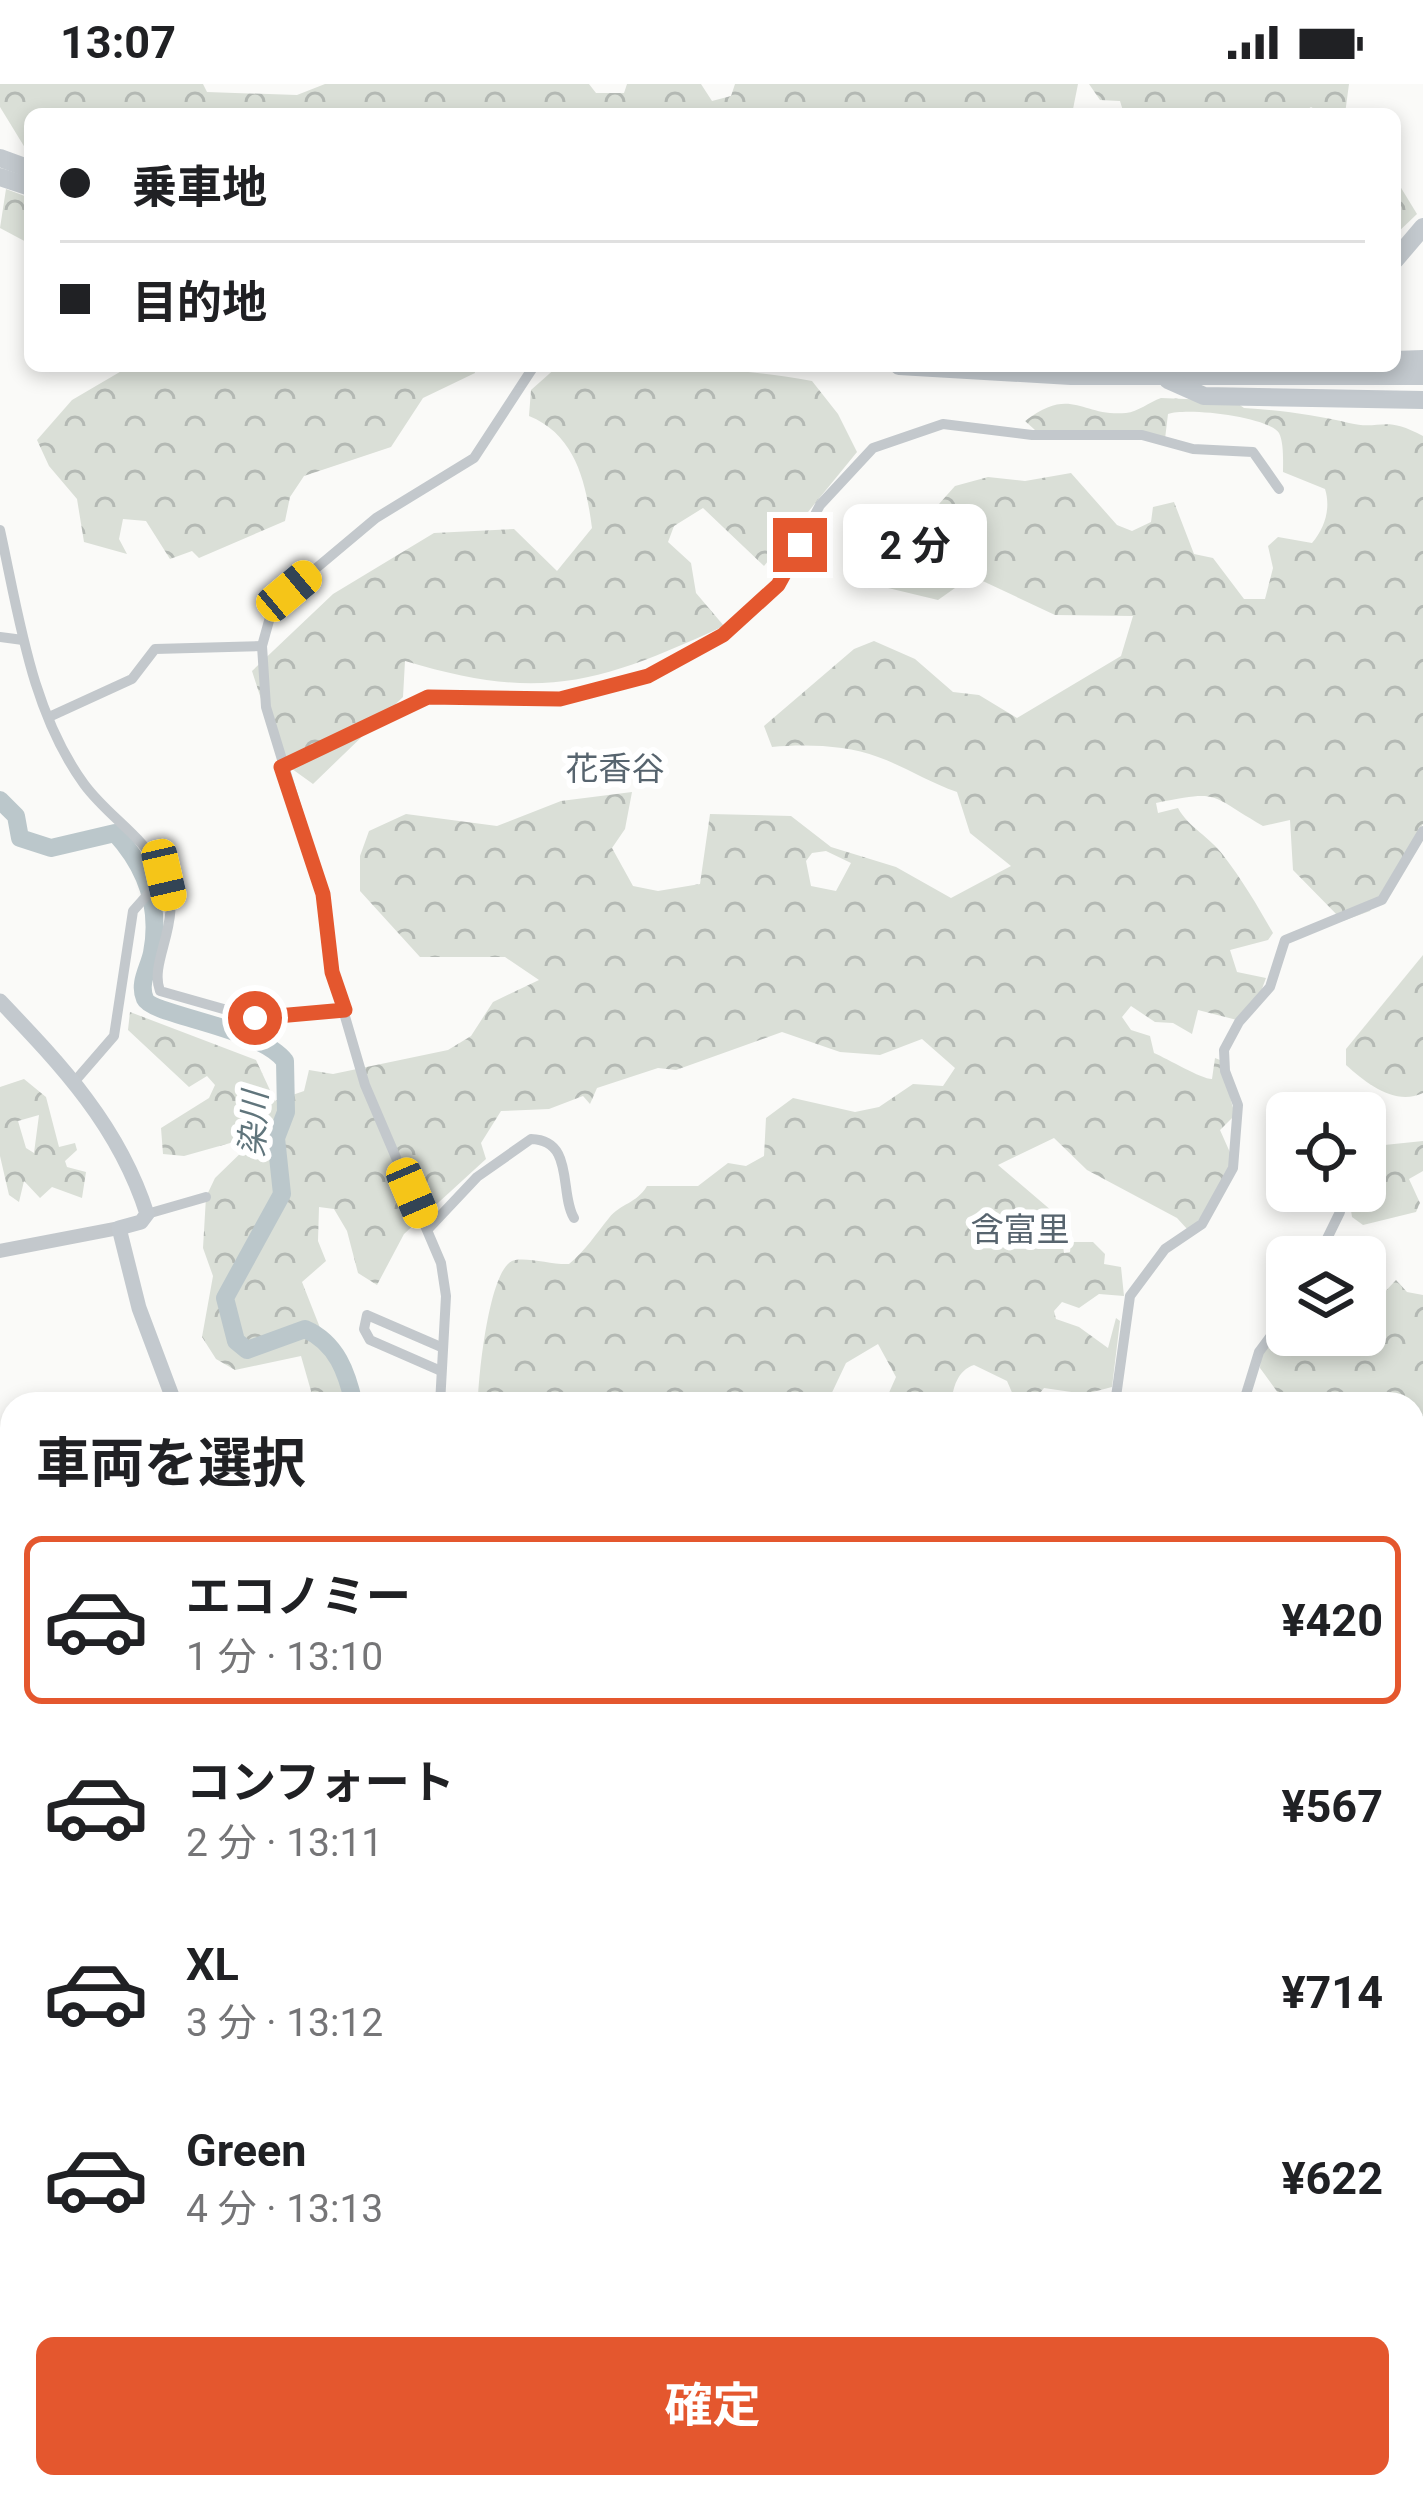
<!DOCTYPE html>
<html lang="ja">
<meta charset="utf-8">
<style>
body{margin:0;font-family:Roboto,"Noto Sans JP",sans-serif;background:#f6f6f6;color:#202124;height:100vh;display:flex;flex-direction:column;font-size:45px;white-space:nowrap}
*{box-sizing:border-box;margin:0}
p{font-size:39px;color:#757577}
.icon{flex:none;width:66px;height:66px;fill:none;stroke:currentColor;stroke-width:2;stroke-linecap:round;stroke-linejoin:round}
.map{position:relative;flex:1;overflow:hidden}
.side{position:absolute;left:0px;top:1308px;width:1425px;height:1107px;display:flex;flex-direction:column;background:#fff;border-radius:36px 36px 0 0;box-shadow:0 6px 18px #0003}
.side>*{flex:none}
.hud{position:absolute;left:24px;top:24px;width:1377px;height:264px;border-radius:18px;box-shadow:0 6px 18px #0003;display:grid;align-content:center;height:264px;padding:0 36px;background:#fff}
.buttons{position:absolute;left:1266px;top:1008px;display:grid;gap:24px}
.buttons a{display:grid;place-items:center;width:120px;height:120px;border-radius:18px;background:#fff;box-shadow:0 6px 18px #0003;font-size:60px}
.end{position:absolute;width:54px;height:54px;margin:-27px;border:15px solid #e4572e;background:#fff;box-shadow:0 0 0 6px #fff}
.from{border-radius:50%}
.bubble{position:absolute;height:84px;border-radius:18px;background:#fff;box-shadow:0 6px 18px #0003;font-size:39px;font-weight:700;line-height:84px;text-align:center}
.car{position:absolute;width:36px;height:72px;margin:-36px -18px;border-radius:15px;box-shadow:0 0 9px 3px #0007;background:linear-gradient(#f5c518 24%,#345 0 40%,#f5c518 0 76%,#345 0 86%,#f5c518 0)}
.hud b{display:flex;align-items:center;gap:42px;height:114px;font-size:45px}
.hud b+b{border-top:3px solid #e0e0e0}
.hud i{width:30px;height:30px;background:#202124}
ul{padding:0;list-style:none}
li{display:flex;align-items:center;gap:36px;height:168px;margin:0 24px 18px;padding:0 12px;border:6px solid transparent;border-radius:18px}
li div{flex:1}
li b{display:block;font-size:45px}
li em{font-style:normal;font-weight:700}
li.current{border-color:#e4572e}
li>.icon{width:108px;height:108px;stroke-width:1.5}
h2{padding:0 36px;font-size:54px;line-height:144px}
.cta{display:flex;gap:24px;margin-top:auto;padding:24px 36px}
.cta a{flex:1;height:138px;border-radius:18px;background:#e4572e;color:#fff;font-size:48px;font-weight:700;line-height:138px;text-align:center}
.status{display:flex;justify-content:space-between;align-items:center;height:84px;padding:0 60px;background:#fff;direction:ltr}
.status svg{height:33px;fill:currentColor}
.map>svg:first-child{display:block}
</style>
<div class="status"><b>13:07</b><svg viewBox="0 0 49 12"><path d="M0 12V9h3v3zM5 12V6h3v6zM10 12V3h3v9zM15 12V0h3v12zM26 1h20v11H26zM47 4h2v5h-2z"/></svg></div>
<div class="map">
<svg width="1423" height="2414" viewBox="0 0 1423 2414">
<defs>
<pattern id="forest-crowns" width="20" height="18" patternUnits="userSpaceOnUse" patternTransform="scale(3)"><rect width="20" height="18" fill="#dadfd7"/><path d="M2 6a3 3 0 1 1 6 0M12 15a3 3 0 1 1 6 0" fill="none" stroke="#b4b9b4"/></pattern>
</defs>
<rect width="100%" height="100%" fill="#fafaf8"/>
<g fill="url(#forest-crowns)" fill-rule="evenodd">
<path d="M0,0H203L207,8L297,11L325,0H589L596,9H624L627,0H701L712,17L731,12L735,0H1078L1072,30H30V72L0,23Z"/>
<path d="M1089,0H1349L1345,30H1323L1311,23L1301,30H1124L1120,17L1100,16Z"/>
<path d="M1395,94L1417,130L1395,151Z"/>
<path d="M6,105L30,114V160L0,144Z"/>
<path d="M130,282H474L475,289L423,314L391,363L304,392L290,413L285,437L199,474L192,467L170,475L146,437L123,435L119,455L127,470L84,458L77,415L49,382L37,356L72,316Z"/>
<path d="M558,282C645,282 726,281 812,297L838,330L857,368L764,482L703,424L674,442L668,458L691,479L696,509L724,542C598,600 541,618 405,577L403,613L313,700L281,677L252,587L333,510L434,449L514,445L557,487L592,444C586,399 576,351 529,332L531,306Z"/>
<path d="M1161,314L1234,317L1244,324C1279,326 1316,331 1349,339C1381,347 1383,330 1423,352V740L1370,827L1343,837L1293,786L1290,736L1263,742C1207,710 1222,706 1156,719L1158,729L1178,724C1189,744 1210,753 1223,771C1243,797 1257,821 1273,849L1268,856L1230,866L1237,888L1266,894L1259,913L1237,936L1198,926L1192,950L1173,939L1155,938L1131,922L1122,933L1131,946L1150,952L1154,969C1168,975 1201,995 1212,995L1215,974L1220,976L1235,1031L1220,1046L1232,1073C1223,1098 1209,1131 1188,1146L1177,1134L1087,1086L1054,1054L998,1081L1059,1133L1064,1169L1070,1168L1071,1158H1093L1105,1170L1104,1180L1121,1183L1124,1212L1099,1210L1079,1224L1062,1218L1054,1227L1056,1235L1079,1243L1108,1264L1116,1234L1120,1237L1112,1303L1085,1310L1044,1304L1040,1309L1052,1320H1017L1007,1297L974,1281C958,1286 952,1304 952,1320H884L896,1293L878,1260L846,1279L828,1317L820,1320H478C478,1294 489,1187 512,1177C525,1172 552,1181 569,1180C586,1166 595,1151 609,1134C621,1119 636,1120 647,1102H698L728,1079L746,1082L764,1072L766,1034L793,1014L855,1028L879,1023L913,1000L943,1002L955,984L922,955L880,971L840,968L782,948L676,986L658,984L597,1004L590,1020L583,1012L549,1025L501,1027L481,1059L486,1075L404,1150L377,1201L358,1189L347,1147L334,1125L319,1123L318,1157L326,1177L302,1198L350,1320H309L311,1307L301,1272L235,1286L216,1275L202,1253L213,1192L203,1164L206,1113L215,1094L251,1059L248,1054L184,1072L163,1070L161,1044L209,1014L215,1001L207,992L189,1003L128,946L130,928L256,976L275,1017L304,1007L309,986L333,990L448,966L471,952L493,918L539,896L505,873H420L360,807V772L369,747L406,730L497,742L561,717L632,708L625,745L612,764L633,802L658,807L700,800L710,730L791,732L831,763L896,783L951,814L1011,782L970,749L957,708C928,698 906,683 878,673C846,661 806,660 772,663L764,642L854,565L874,557L915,575L953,608L979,611L1017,634L1121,572L1133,532L1055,531L972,492L938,516L888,504L931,429L955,402L988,393L1025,397L1071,389L1117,441L1132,447L1151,438L1153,423L1174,418L1194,470L1213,474L1244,515H1265L1273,484L1268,462L1278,453L1312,459C1325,444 1331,424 1325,405L1283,388C1283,377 1284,359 1279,349C1269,333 1188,323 1168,330L1165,355L1035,346L1025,337C1072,301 1081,333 1126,329C1138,328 1149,318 1161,314ZM826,767L851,779L836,807L811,802L806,777L812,769Z"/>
<path d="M1423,871V1009C1395,1022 1367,1000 1346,981V965Z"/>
<path d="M24,995L46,1013L59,1063L75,1059L77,1066L65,1077L67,1083L86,1088L82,1114L52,1103L40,1114L24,1097L19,1118L9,1111L0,1072V1003ZM39,1031L34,1069L26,1064L18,1037Z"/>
<path d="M1423,1057V1087L1409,1095L1420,1119L1416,1128L1363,1141L1352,1133L1348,1107H1365V1063Z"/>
<path d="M1396,1196L1407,1208L1423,1211V1406L1413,1399V1320H1286L1260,1284L1261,1270L1287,1244V1251H1365V1229Z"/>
<path d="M1413,1595L1423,1599V1714L1413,1712Z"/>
<path d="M1423,1764V1894L1413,1869V1765Z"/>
<path d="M1423,1895V2088L1413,2089V1901Z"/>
<path d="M1423,2136V2250L1413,2253V2144Z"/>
<path d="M12,2371V2403H37L26,2414H0V2372Z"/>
</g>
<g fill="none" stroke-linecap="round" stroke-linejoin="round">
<g stroke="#bbc7cb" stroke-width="18">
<path d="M0,716L16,732L20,754L51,764L115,749C146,783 161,823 152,869C149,884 138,899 145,915C152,931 259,943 285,977L286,1028L276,1054L282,1110L225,1214L236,1257L247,1266L305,1245C337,1259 347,1289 354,1320"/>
<path d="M0,1596L12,1619"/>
<path d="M0,1637L12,1632"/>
<path d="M0,1715L12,1720"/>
<path d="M1362,2403L1364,2414"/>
</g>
<g stroke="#c3c8cc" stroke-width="10">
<path d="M0,446C19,532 31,627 84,700C108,733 143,751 163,790C186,835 148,876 160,907L255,934L345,926"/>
<path d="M0,553L23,556"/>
<path d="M49,633L132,595L155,565L262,562"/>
<path d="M281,684L428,613L560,615L648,592L723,551L778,501L820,421L873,364L943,340L1032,351H1142L1193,365L1253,368L1279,405"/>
<path d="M75,997L114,952L133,827L164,792"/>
<path d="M147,1130L206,1113"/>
<path d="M428,1145L477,1093L531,1055C575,1056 559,1109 574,1134"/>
<path d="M1318,1173L1340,1128"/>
<path d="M441,1287L370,1256L364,1245L367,1231L441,1263"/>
<path d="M440,1320L446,1212L441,1179L365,1001L332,888L323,810L266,623L262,562L272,526L289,507L376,434L474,374L534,282"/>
<path d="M1115,1320L1130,1212L1165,1165L1202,1140L1233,1084L1238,1021L1225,987L1224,966L1239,938L1270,903L1285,856L1382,816L1423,747"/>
<path d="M1243,1320L1259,1268L1287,1230"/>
<path d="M0,1744L12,1737"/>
<path d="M0,1892L12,1904"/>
<path d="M0,2058L12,2042"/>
<path d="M1413,2256L1423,2252"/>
<path d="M0,2293H12"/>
<path d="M245,2403L247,2414"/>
<path d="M453,2403L467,2414"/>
<path d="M1080,2403L1101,2414"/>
<path d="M44,2414L53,2403"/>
<path d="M605,2414L611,2403"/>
</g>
<path stroke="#c3c8cc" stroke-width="14" d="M0,1167L119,1144"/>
<path stroke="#c3c9ce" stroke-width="15" d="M0,917C62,982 119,1042 147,1130L141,1138L119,1144L139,1224L175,1320"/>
<g stroke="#c3c9ce" stroke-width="18">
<path d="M1413,1431L1423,1428"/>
<path d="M0,1571L12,1582"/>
<path d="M695,2403L699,2414"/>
</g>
<g stroke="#c3c9ce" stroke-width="18">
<path d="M0,74L30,85"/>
<path d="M0,93L30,103"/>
<path d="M1395,176L1423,143"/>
<path d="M1395,276L1423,275"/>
<path d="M899,282L1071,292H1423"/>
<path d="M1168,296L1204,312L1423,316"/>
</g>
<defs>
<g id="rail">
<path d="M1413,2351L1423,2345"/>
<path d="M1319,2414L1335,2403"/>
</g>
</defs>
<use href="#rail" stroke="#a2aab0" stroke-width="8"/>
<use href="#rail" stroke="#fff" stroke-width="3" stroke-dasharray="9" stroke-linecap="butt"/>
</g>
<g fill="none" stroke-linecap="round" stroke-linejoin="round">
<path stroke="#e4572e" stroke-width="15" d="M255,934L345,926L332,888L323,810L281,683L428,613L560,615L648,592L723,551L778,501L800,461"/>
</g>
<g text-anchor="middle" stroke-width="12" stroke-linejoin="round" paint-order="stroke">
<g font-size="33" fill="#57646e" stroke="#fff">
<text x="615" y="696">花香谷</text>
<text x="1020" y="1157">含富里</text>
</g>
<g font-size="33" font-style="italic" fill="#60757c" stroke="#fff">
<text transform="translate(253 1040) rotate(-87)" y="12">染川</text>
</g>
</g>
</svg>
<div class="buttons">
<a><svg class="icon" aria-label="locate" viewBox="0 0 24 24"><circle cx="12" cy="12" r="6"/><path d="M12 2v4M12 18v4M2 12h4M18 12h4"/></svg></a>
<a><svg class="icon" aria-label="layers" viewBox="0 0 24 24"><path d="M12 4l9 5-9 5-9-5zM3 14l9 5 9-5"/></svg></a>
</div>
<i class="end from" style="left:255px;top:934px"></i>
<i class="end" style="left:800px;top:461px"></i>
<div class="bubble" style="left:843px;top:420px;width:144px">2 分</div>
<i class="car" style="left:289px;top:507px;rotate:50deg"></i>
<i class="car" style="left:164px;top:791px;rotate:167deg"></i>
<i class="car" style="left:412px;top:1109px;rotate:157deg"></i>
<div class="hud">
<b><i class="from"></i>乗車地</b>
<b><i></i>目的地</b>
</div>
<section class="side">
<h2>車両を選択</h2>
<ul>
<li class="current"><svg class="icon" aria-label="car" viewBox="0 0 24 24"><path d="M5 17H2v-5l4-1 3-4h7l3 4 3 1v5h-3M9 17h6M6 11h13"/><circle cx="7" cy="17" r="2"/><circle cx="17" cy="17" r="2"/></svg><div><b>エコノミー</b><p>1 分 · 13:10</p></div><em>¥420</em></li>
<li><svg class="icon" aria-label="car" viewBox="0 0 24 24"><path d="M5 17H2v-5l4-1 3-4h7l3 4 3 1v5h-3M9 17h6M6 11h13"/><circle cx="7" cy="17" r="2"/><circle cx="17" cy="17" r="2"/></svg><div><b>コンフォート</b><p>2 分 · 13:11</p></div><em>¥567</em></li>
<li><svg class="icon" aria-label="car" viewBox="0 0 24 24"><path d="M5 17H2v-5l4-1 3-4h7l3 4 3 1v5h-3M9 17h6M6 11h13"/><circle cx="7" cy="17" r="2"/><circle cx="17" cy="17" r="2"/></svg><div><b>XL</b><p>3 分 · 13:12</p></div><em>¥714</em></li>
<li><svg class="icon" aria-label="car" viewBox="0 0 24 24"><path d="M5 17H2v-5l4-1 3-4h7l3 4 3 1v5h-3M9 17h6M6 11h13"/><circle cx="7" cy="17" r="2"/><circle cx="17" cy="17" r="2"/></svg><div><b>Green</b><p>4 分 · 13:13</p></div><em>¥622</em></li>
</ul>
<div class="cta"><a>確定</a></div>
</section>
</div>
